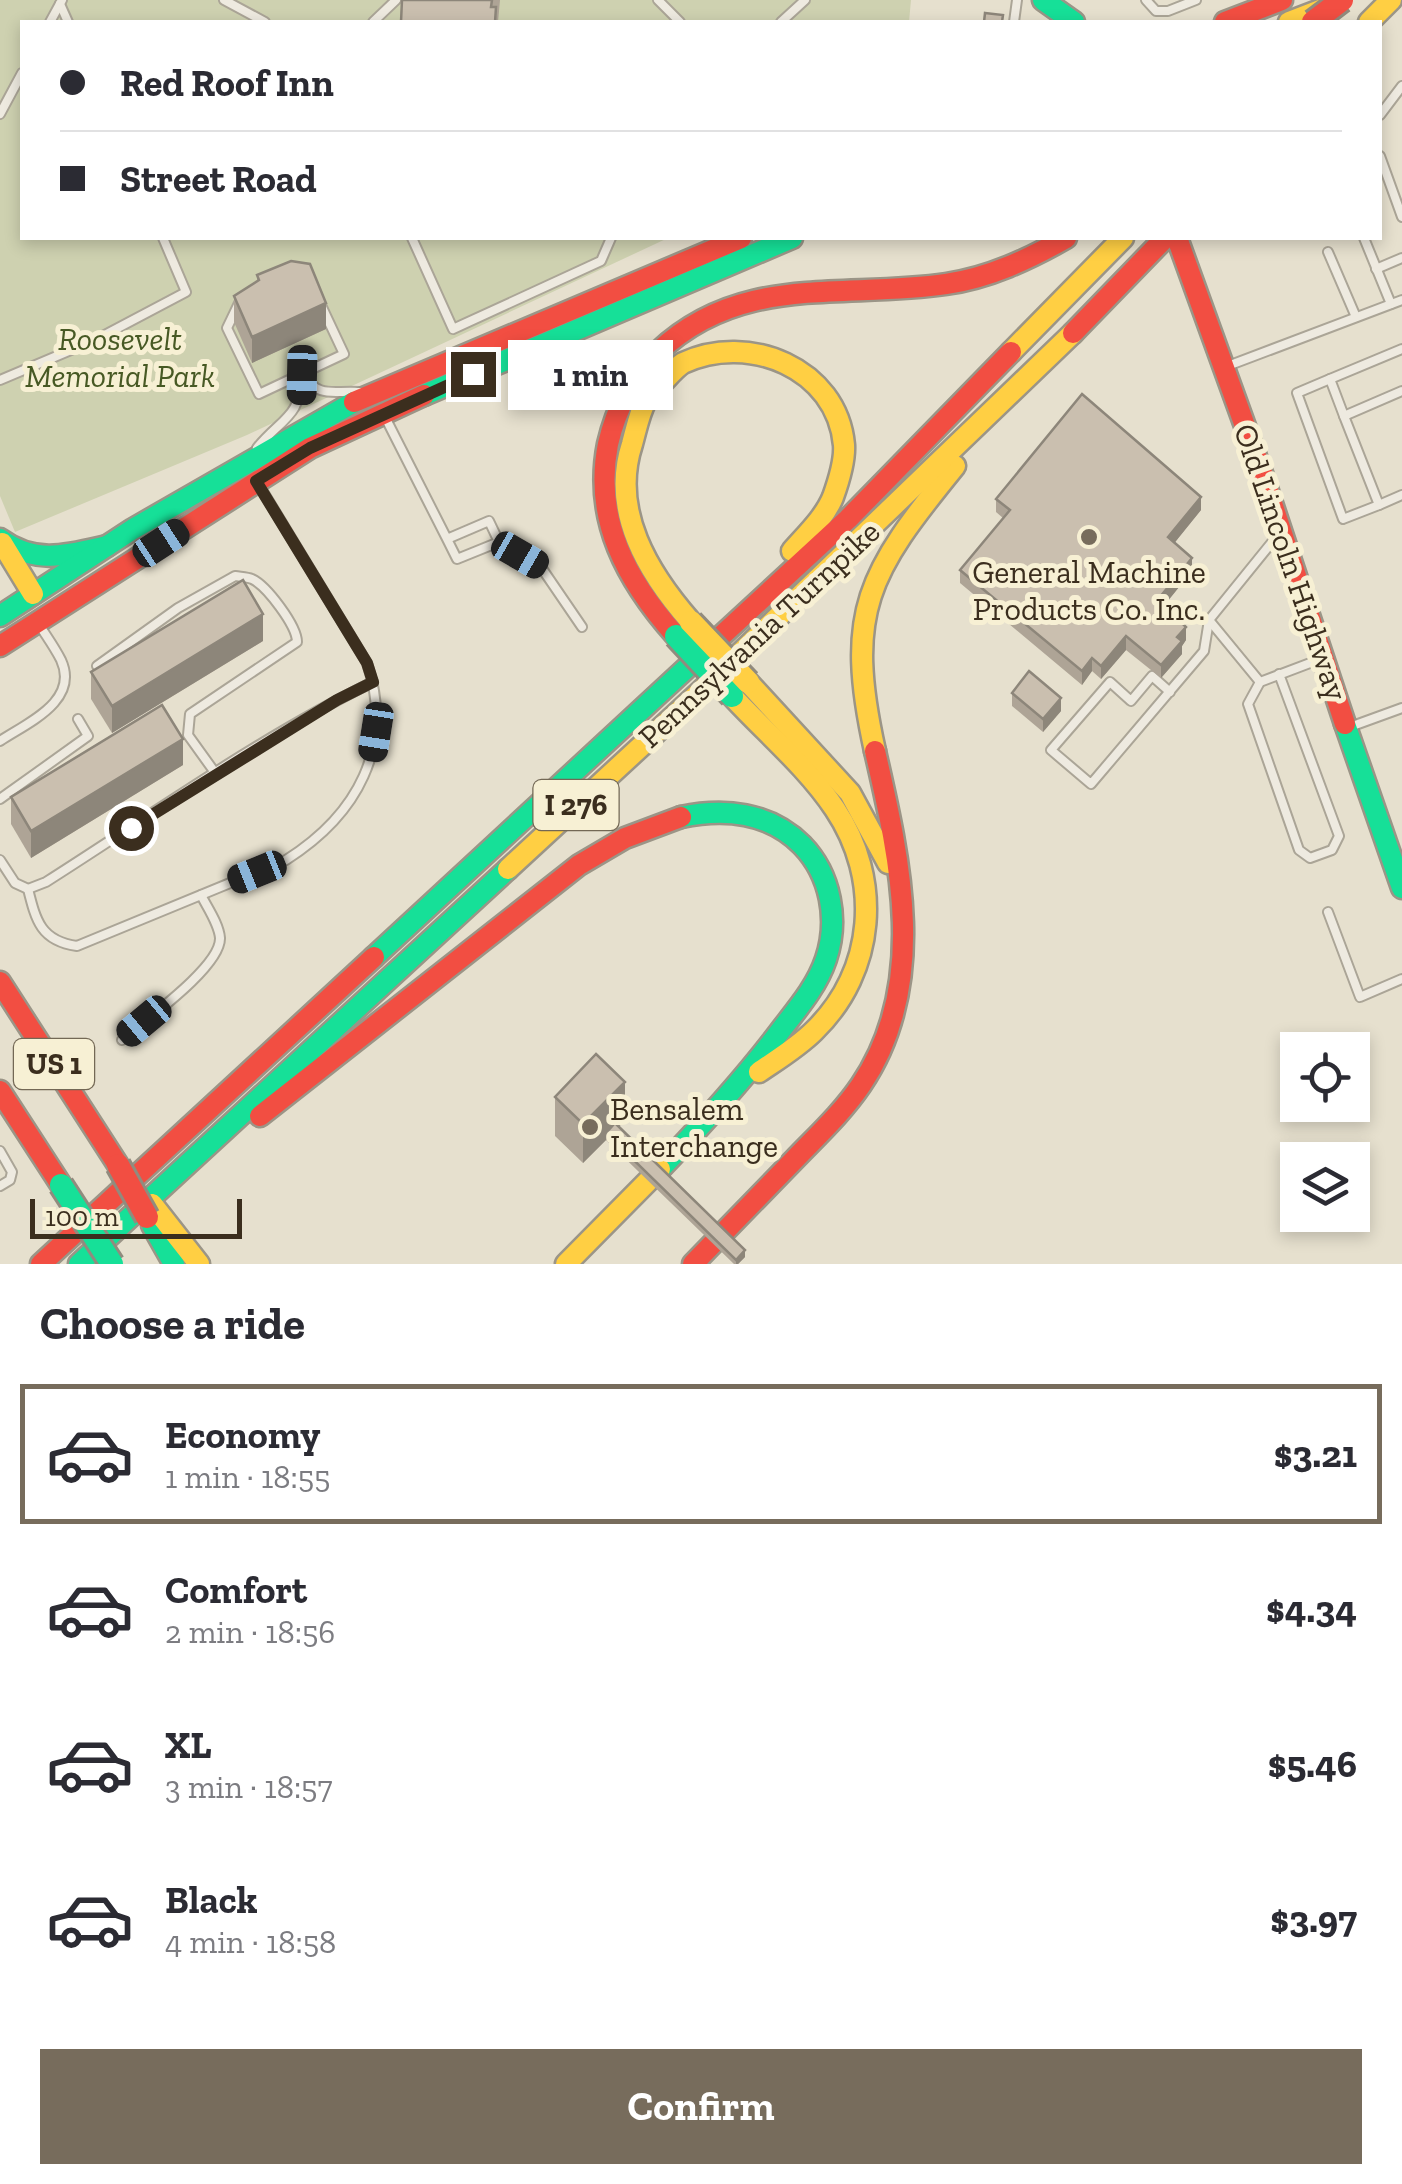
<!DOCTYPE html>
<meta charset="utf-8">
<style>
body{margin:0;font-family:"Zilla Slab",serif;background:#f2f2f3;color:#2b2b33;height:100vh;display:flex;flex-direction:column;font-size:38px;white-space:nowrap}
*{box-sizing:border-box;margin:0}
p{font-size:32px;color:#7c7c81}
.icon{flex:none;width:55px;height:55px;fill:none;stroke:currentColor;stroke-width:2;stroke-linecap:round;stroke-linejoin:round}
.map{position:relative;height:1264px;overflow:hidden}
.drawer{display:flex;flex-direction:column;background:#fff;flex:1}
.drawer>*{flex:none}
.hud{position:absolute;left:20px;top:20px;width:1362px;height:220px;border-radius:0px;box-shadow:0 5px 15px #0003;display:grid;align-content:center;height:220px;padding:0 40px;background:#fff}
.fabs{position:absolute;left:1280px;top:1032px;display:grid;gap:20px}
.fabs a{display:grid;place-items:center;width:90px;height:90px;border-radius:0px;background:#fff;box-shadow:0 5px 15px #0003;font-size:50px}
.scale{position:absolute;left:30px;bottom:25px;width:212px;box-sizing:border-box;padding-left:10px;border:5px solid #3b2e1e;border-top:0;font-size:28px;line-height:35px;white-space:nowrap;color:#3b2e1e;-webkit-text-stroke:8px #f7f0d4;paint-order:stroke}
.end{position:absolute;width:45px;height:45px;margin:-22px;border:12px solid #3b2e1e;background:#fff;box-shadow:0 0 0 5px #fff}
.from{border-radius:50%}
.bubble{position:absolute;height:70px;border-radius:0px;background:#fff;box-shadow:0 5px 15px #0003;font-size:32px;font-weight:700;line-height:70px;text-align:center}
.car{position:absolute;width:30px;height:60px;margin:-30px -15px;border-radius:12px;box-shadow:0 0 8px 2px #0007;background:linear-gradient(#222 24%,#8ab4d8 0 40%,#222 0 76%,#8ab4d8 0 86%,#222 0)}
.hud b{display:flex;align-items:center;gap:35px;height:95px;font-size:38px}
.hud b+b{border-top:2px solid #e1e1e2}
.hud i{width:25px;height:25px;background:#2b2b33}
ul{padding:0;list-style:none}
li{display:flex;align-items:center;gap:30px;height:140px;margin:0 20px 15px;padding:0 20px;border:5px solid transparent;border-radius:0px}
li div{flex:1}
li b{display:block;font-size:38px}
li em{font-style:normal;font-weight:700}
li.on{border-color:#776c5c}
li>.icon{width:90px;height:90px;stroke-width:1.5}
h2{padding:0 40px;font-size:45px;line-height:120px}
.primary-button{display:flex;gap:20px;margin-top:auto;padding:20px 40px}
.primary-button a{flex:1;height:115px;border-radius:0px;background:#776c5c;color:#fff;font-size:40px;font-weight:700;line-height:115px;text-align:center}
.map>svg:first-child{display:block}
</style>
<div class="map">
<svg width="1402" height="1264" viewBox="0 0 1402 1264">
<rect width="100%" height="100%" fill="#e6e0ce"/>
<path fill="#ced1b0" d="M0,0H911L909,22H22V238H668L247,435L15,532L0,496Z"/>
<g fill="none" stroke-linecap="round" stroke-linejoin="round">
<defs>
<g id="lane">
<path d="M224,0L265,22"/>
<path d="M658,0L680,22"/>
<path d="M1146,0L1156,11H1168L1196,0"/>
<path d="M60,4L68,22"/>
<path d="M50,22L62,0"/>
<path d="M373,22L396,0"/>
<path d="M781,22L805,0"/>
<path d="M1014,22L1017,0"/>
<path d="M0,114L22,73"/>
<path d="M1380,115L1402,86"/>
<path d="M1380,156L1402,217"/>
<path d="M412,238L453,329L601,261L611,238"/>
<path d="M1364,238L1391,304"/>
<path d="M1328,252L1356,317"/>
<path d="M1376,269L1402,258"/>
<path d="M281,280L313,288L344,354L259,394L227,328L239,303Z"/>
<path d="M1402,349L1330,379L1344,416L1402,391"/>
<path d="M1225,367L1402,300"/>
<path d="M302,375C321,399 332,390 360,392"/>
<path d="M1330,379L1297,393L1343,519L1379,505"/>
<path d="M0,380L97,339L186,292L163,238"/>
<path d="M384,415L447,539L457,559L499,542L489,521L447,539"/>
<path d="M1344,416L1379,505L1402,495"/>
<path d="M257,448C280,419 301,418 302,375"/>
<path d="M499,542L541,567L582,627"/>
<path d="M1209,620L1260,682"/>
<path d="M97,666L178,608L235,576C241,577 247,577 252,579C267,586 297,626 297,642L190,714L188,735L216,774"/>
<path d="M1279,674L1339,836L1332,850L1310,858L1299,850L1248,704L1260,682L1318,660"/>
<path d="M1170,692L1152,676L1131,701L1110,682L1051,750L1091,784L1204,651L1209,620L1277,536"/>
<path d="M1347,728L1402,708"/>
<path d="M0,741C27,723 80,701 61,660C55,648 47,637 40,626"/>
<path d="M0,799L88,736L78,719"/>
<path d="M0,860L15,883L28,889L46,882C153,814 259,738 373,682"/>
<path d="M28,889C36,921 41,941 77,946L286,860C357,815 395,747 367,663L259,485"/>
<path d="M1328,912L1360,997L1402,979"/>
<path d="M122,1040C144,1021 221,967 220,938C219,924 207,907 201,895"/>
<path d="M0,1151L12,1172L10,1180L0,1186"/>
</g>
<g id="fast">
<path d="M1043,0L1074,22"/>
<path d="M424,395L792,238"/>
<path d="M0,539C35,565 68,555 107,546"/>
<path d="M0,616L133,529L354,402"/>
<path d="M1345,724L1402,888"/>
<path d="M374,957L719,638"/>
<path d="M660,1169C703,1124 744,1079 781,1030C798,1008 817,986 826,959C839,920 831,875 802,845C769,812 724,808 681,817"/>
<path d="M152,1225L174,1264"/>
<path d="M79,1264L508,869"/>
</g>
<g id="slow">
<path d="M1289,22L1328,7"/>
<path d="M1369,22L1391,0"/>
<path d="M1011,352L1123,238"/>
<path d="M2,543L33,594"/>
<path d="M691,622C648,573 610,511 632,444C636,430 639,413 646,401C649,395 656,389 661,384C668,377 675,368 683,363C748,332 837,368 844,445C845,459 838,483 833,497C825,517 806,535 792,551"/>
<path d="M748,682L850,793L888,863"/>
<path d="M732,696C766,733 807,767 835,809C882,879 876,971 814,1031C798,1047 778,1059 759,1072"/>
<path d="M875,751C844,611 868,573 955,466"/>
<path d="M508,869L701,691L1073,333"/>
<path d="M152,1204L199,1264"/>
<path d="M566,1264L660,1169"/>
</g>
<g id="jam">
<path d="M1225,22L1282,0"/>
<path d="M1177,238L1262,473L1345,724"/>
<path d="M1073,333L1165,238"/>
<path d="M354,402L741,238"/>
<path d="M676,636C627,581 593,520 608,444C616,409 633,377 658,352C741,273 843,299 946,284C989,278 1029,259 1066,238"/>
<path d="M719,638L848,519L1011,352"/>
<path d="M0,646L310,448L424,395"/>
<path d="M0,982L118,1165"/>
<path d="M0,1091L61,1185"/>
<path d="M260,1116L579,865L625,838L681,817"/>
<path d="M41,1264L374,957"/>
<path d="M693,1264C727,1229 761,1194 794,1160C817,1136 842,1113 861,1085C929,985 900,860 875,751"/>
</g>
</defs>
<use href="#lane" stroke="#aba597" stroke-width="12"/>
<use href="#fast" stroke="#9b9587" stroke-width="25"/>
<use href="#slow" stroke="#9b9587" stroke-width="25"/>
<use href="#jam" stroke="#9b9587" stroke-width="25"/>
<use href="#lane" stroke="#eeeae0" stroke-width="8"/>
<use href="#fast" stroke="#16e098" stroke-width="20"/>
<use href="#slow" stroke="#ffcf43" stroke-width="20"/>
<use href="#jam" stroke="#f24e42" stroke-width="20"/>
<defs>
<g id="fast-bridge">
<path d="M676,636L732,696"/>
<path d="M61,1185L112,1264"/>
</g>
<path id="slow-bridge" d="M691,622L748,682"/>
<g id="jam-bridge">
<path d="M1313,22L1342,0"/>
<path d="M118,1165L147,1217"/>
</g>
</defs>
<use href="#fast-bridge" stroke="#918b7e" stroke-width="28" stroke-linecap="butt"/>
<use href="#slow-bridge" stroke="#918b7e" stroke-width="28" stroke-linecap="butt"/>
<use href="#jam-bridge" stroke="#918b7e" stroke-width="28" stroke-linecap="butt"/>
<use href="#fast-bridge" stroke="#16e098" stroke-width="22"/>
<use href="#slow-bridge" stroke="#ffcf43" stroke-width="22"/>
<use href="#jam-bridge" stroke="#f24e42" stroke-width="22"/>
</g>
<g fill="#aea496">
<path d="M402,0H500L498,22H401Z"/>
<path d="M257,275L326,329L252,363L234,322V296L257,281Z"/>
<path d="M996,499L1201,510L1174,543L1192,571L1165,604L1179,620L1186,640L1182,646V654L1161,678L1126,650L1101,679L1092,671L1082,685L960,583V570L1003,518L996,512Z"/>
<path d="M263,641L112,733L91,699V672Z"/>
<path d="M1012,693L1061,711L1043,732L1012,706Z"/>
<path d="M183,765L31,858L11,824V797Z"/>
<path d="M555,1097L625,1120L619,1127L745,1257L738,1264H734L606,1140L583,1163L555,1136Z"/>
</g>
<g fill="#8d867a">
<path d="M326,303V329L252,363V337Z"/>
<path d="M1201,497V510L1168,551V537Z"/>
<path d="M1192,558V571L1159,612V598Z"/>
<path d="M263,614V641L112,733V706Z"/>
<path d="M1186,627V640L1182,646V654L1161,678V665L1177,637Z"/>
<path d="M1126,636V650L1101,679V666Z"/>
<path d="M1092,658V671L1082,685V671Z"/>
<path d="M1061,698V711L1043,732V719Z"/>
<path d="M183,739V765L31,858V831Z"/>
<path d="M625,1082V1120L609,1136L606,1133V1140L583,1163V1124Z"/>
<path d="M745,1250V1257L738,1264H736V1260Z"/>
</g>
<g fill="#cabfaf" stroke="#8d867a" stroke-width="2.5">
<path d="M402,0H492L491,7H496L495,22H401Z"/>
<path d="M985,13L1003,15L1002,22H984Z"/>
<path d="M291,261L310,264L326,303L252,337L234,296L259,280L257,275Z"/>
<path d="M1082,394L1201,497L1168,537L1192,558L1159,598L1179,615L1177,618L1186,627L1177,637L1182,641L1161,665L1126,636L1101,666L1092,658L1082,671L960,570L1010,510L996,499Z"/>
<path d="M243,580L263,614L112,706L91,672Z"/>
<path d="M1029,671L1061,698L1043,719L1012,693Z"/>
<path d="M162,705L183,739L31,831L11,797Z"/>
<path d="M596,1054L625,1082L583,1124L555,1097Z"/>
<path d="M615,1123L745,1250L736,1260L606,1133Z"/>
</g>
<g fill="none" stroke-linecap="round" stroke-linejoin="round">
<path stroke="#3b2e1e" stroke-width="12" d="M131,828L337,700L373,682L367,663L256,481L310,448L473,374"/>
</g>
<g fill="#776c5c" stroke="#f7f0d4" stroke-width="4">
<circle cx="1089" cy="537" r="10"/>
<circle cx="590" cy="1127" r="10"/>
</g>
<g text-anchor="middle" stroke-width="10" stroke-linejoin="round" paint-order="stroke">
<g fill="#f7f0d4" stroke="#736855" stroke-width="2.5">
<rect x="533.5" y="780" width="85" height="50" rx="8"/>
<rect x="14" y="1039" width="80" height="50" rx="8"/>
</g>
<g font-size="30" font-weight="bold" fill="#3b2e1e">
<text x="576" y="815">I 276</text>
<text x="54" y="1074">US 1</text>
</g>
<g font-size="32" font-style="italic" fill="#475924" stroke="#f7f0d4">
<text x="120" y="350">Roosevelt<tspan x="120" dy="37">Memorial Park</tspan></text>
</g>
<g font-size="32" fill="#3b2e1e" stroke="#f7f0d4">
<text transform="translate(1291 562) rotate(71)" y="11">Old Lincoln Highway</text>
<text transform="translate(759 634) rotate(-43)" y="11">Pennsylvania Turnpike</text>
</g>
<g font-size="32" fill="#3b2e1e" stroke="#f7f0d4">
<text x="1089" y="583">General Machine<tspan x="1089" dy="37">Products Co. Inc.</tspan></text>
<text x="610" y="1120" text-anchor="start">Bensalem<tspan x="610" dy="37">Interchange</tspan></text>
</g>
</g>
</svg>
<div class="fabs">
<a><svg class="icon" aria-label="locate" viewBox="0 0 24 24"><circle cx="12" cy="12" r="6"/><path d="M12 2v4M12 18v4M2 12h4M18 12h4"/></svg></a>
<a><svg class="icon" aria-label="layers" viewBox="0 0 24 24"><path d="M12 4l9 5-9 5-9-5zM3 14l9 5 9-5"/></svg></a>
</div>
<div class="scale">100 m</div>
<i class="end from" style="left:131px;top:828px"></i>
<i class="end" style="left:473px;top:374px"></i>
<div class="bubble" style="left:508px;top:340px;width:165px">1 min</div>
<i class="car" style="left:302px;top:375px;rotate:181deg"></i>
<i class="car" style="left:161px;top:543px;rotate:57deg"></i>
<i class="car" style="left:520px;top:555px;rotate:120deg"></i>
<i class="car" style="left:376px;top:732px;rotate:189deg"></i>
<i class="car" style="left:257px;top:872px;rotate:248deg"></i>
<i class="car" style="left:144px;top:1021px;rotate:230deg"></i>
<div class="hud">
<b><i class="from"></i>Red Roof Inn</b>
<b><i></i>Street Road</b>
</div>
</div>
<section class="drawer">
<h2>Choose a ride</h2>
<ul>
<li class="on"><svg class="icon" aria-label="car" viewBox="0 0 24 24"><path d="M5 17H2v-5l4-1 3-4h7l3 4 3 1v5h-3M9 17h6M6 11h13"/><circle cx="7" cy="17" r="2"/><circle cx="17" cy="17" r="2"/></svg><div><b>Economy</b><p>1 min · 18:55</p></div><em>$3.21</em></li>
<li><svg class="icon" aria-label="car" viewBox="0 0 24 24"><path d="M5 17H2v-5l4-1 3-4h7l3 4 3 1v5h-3M9 17h6M6 11h13"/><circle cx="7" cy="17" r="2"/><circle cx="17" cy="17" r="2"/></svg><div><b>Comfort</b><p>2 min · 18:56</p></div><em>$4.34</em></li>
<li><svg class="icon" aria-label="car" viewBox="0 0 24 24"><path d="M5 17H2v-5l4-1 3-4h7l3 4 3 1v5h-3M9 17h6M6 11h13"/><circle cx="7" cy="17" r="2"/><circle cx="17" cy="17" r="2"/></svg><div><b>XL</b><p>3 min · 18:57</p></div><em>$5.46</em></li>
<li><svg class="icon" aria-label="car" viewBox="0 0 24 24"><path d="M5 17H2v-5l4-1 3-4h7l3 4 3 1v5h-3M9 17h6M6 11h13"/><circle cx="7" cy="17" r="2"/><circle cx="17" cy="17" r="2"/></svg><div><b>Black</b><p>4 min · 18:58</p></div><em>$3.97</em></li>
</ul>
<div class="primary-button"><a>Confirm</a></div>
</section>
